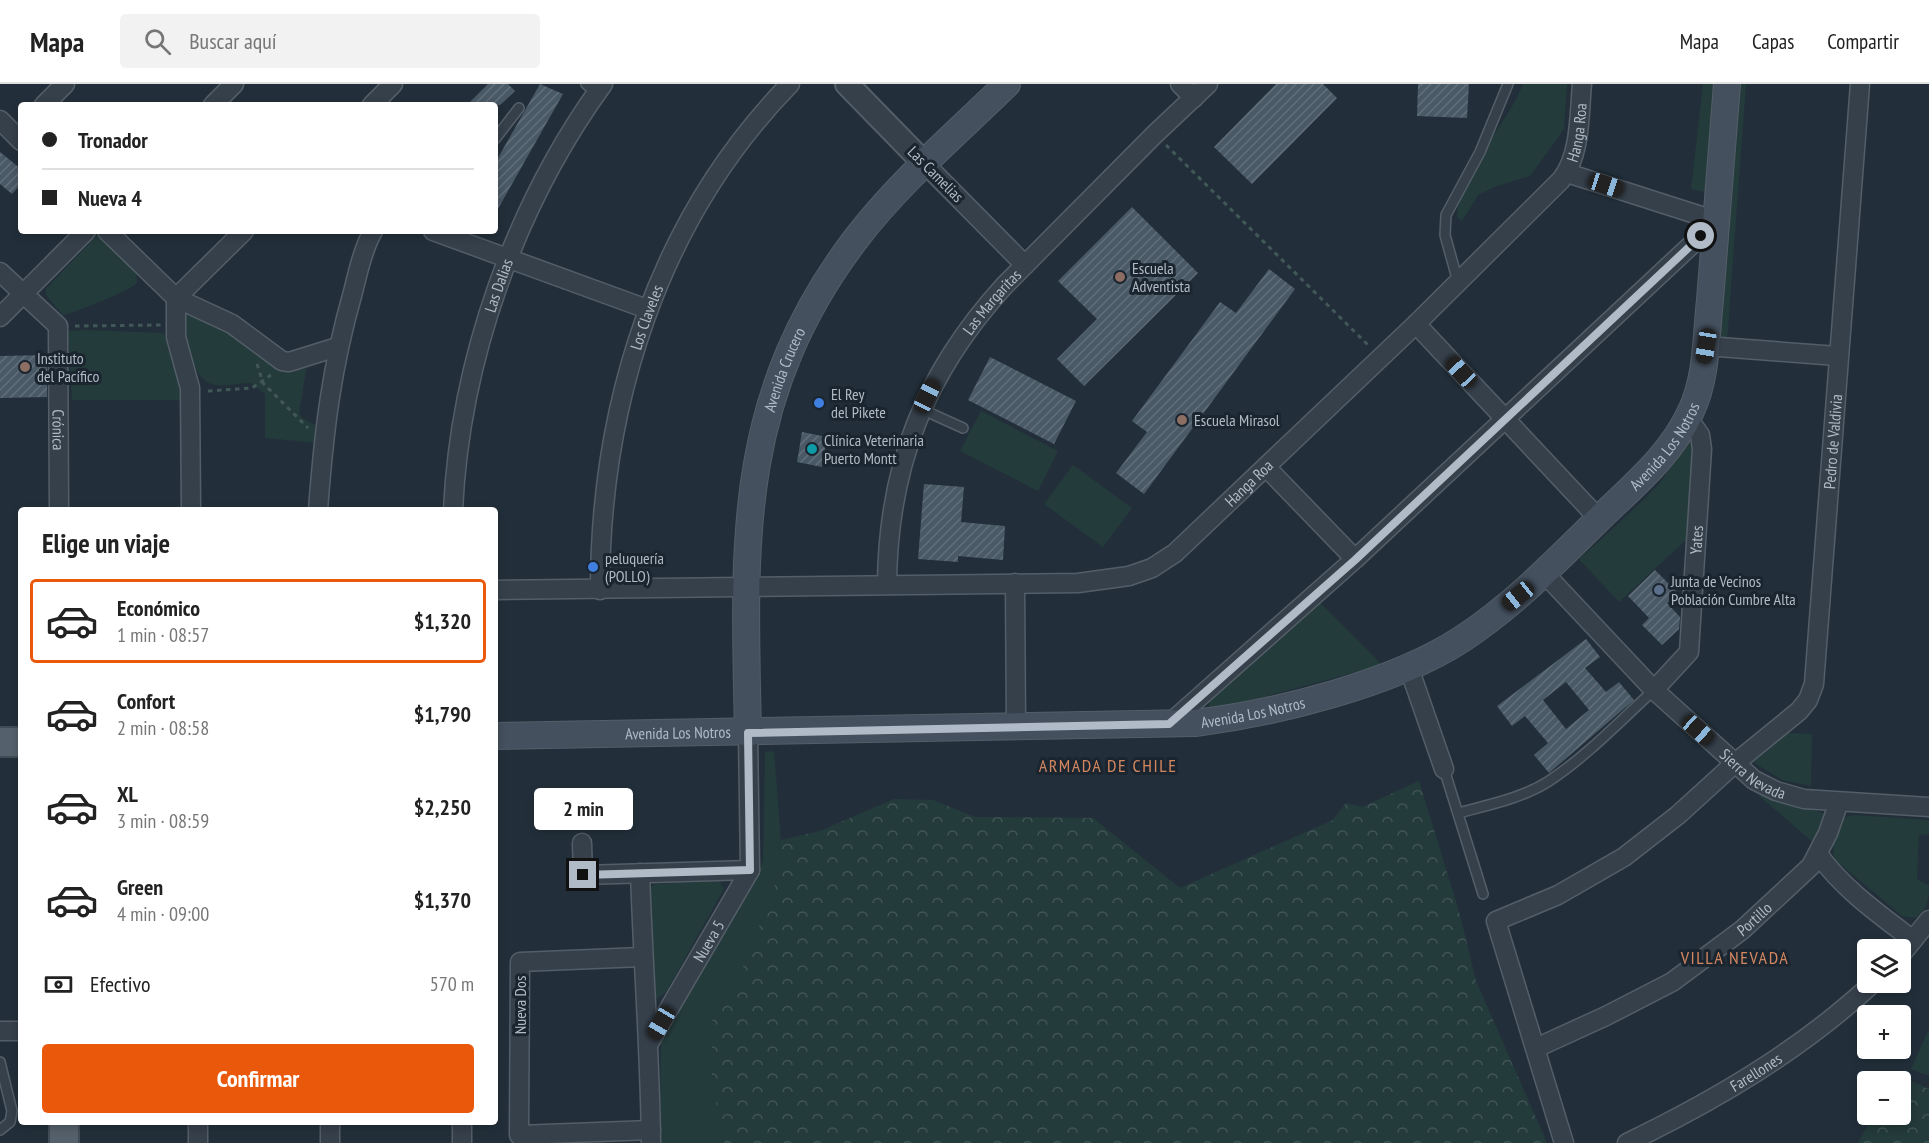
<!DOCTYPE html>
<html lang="es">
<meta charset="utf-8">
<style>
body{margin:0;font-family:"PT Sans Narrow",sans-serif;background:#f2f2f2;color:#222;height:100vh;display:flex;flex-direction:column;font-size:22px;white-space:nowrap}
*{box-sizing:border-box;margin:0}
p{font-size:20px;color:#767676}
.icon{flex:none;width:33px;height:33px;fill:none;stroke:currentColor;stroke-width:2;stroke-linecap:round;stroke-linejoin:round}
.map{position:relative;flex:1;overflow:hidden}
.panel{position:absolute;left:18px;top:423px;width:480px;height:618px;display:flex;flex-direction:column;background:#fff;border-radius:6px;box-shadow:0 3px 9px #0003}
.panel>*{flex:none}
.hud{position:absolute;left:18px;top:18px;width:480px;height:132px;border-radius:6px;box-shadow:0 3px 9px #0003;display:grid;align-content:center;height:132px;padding:0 24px;background:#fff}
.buttons{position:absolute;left:1857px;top:855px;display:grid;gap:12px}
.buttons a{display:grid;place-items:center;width:54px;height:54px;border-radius:6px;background:#fff;box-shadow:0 3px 9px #0003;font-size:30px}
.end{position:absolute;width:27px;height:27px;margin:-14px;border:8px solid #b1bbc7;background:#111;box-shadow:0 0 0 3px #111}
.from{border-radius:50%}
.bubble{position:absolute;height:42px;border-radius:6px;background:#fff;box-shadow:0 3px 9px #0003;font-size:20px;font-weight:700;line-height:42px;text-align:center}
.car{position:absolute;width:18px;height:36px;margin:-18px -9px;border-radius:8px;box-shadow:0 0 4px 2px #0007;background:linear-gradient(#222 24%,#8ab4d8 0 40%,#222 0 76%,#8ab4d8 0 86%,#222 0)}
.hud b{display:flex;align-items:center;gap:21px;height:57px;font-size:22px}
.hud b+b{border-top:2px solid #e0e0e0}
.hud i{width:15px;height:15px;background:#222}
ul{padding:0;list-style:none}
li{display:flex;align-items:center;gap:18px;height:84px;margin:0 12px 9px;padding:0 12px;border:3px solid transparent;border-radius:6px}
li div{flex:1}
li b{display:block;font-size:22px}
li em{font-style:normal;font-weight:700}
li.selected{border-color:#ea580c}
li>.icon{width:54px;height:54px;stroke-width:1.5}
h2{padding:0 24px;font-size:27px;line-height:72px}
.pay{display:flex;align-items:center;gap:15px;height:66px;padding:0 24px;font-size:22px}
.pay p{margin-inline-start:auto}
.cta{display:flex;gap:12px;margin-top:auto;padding:12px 24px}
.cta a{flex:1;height:69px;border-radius:6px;background:#ea580c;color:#fff;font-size:24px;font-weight:700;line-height:69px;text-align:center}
header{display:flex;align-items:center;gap:36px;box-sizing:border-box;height:84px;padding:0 30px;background:#fff;border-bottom:2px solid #e0e0e0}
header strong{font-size:28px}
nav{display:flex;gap:33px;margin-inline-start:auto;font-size:21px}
.search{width:420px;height:54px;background:#f2f2f2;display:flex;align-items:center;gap:15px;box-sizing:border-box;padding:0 21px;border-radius:6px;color:#767676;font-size:22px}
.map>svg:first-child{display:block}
</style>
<header>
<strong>Mapa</strong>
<div class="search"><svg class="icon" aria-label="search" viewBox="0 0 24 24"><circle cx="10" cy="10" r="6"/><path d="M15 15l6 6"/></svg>Buscar aquí</div>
<nav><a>Mapa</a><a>Capas</a><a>Compartir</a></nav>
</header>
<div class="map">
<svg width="1929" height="1059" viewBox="0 0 1929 1059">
<defs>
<pattern id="forest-crowns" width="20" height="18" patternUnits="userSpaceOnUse" patternTransform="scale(1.5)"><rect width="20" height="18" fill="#243b3b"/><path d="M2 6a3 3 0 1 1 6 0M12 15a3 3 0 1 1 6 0" fill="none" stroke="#415556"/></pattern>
<pattern id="building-hatch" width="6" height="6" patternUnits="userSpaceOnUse" patternTransform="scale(1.5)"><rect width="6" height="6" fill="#4a5966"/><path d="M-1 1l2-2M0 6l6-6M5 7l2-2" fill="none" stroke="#626f7a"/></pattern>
</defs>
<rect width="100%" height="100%" fill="#222f3a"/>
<g fill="#243b3b">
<path d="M1523,0H1567L1564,45L1530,92L1494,103L1478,111L1462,137L1457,133C1460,86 1506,43 1523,0Z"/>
<path d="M1703,0H1718L1709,109L1691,105Z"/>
<path d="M1735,0H1746L1727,258L1717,251Z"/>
<path d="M100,148L136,186L137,199C131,206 74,229 63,231L46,211V205Z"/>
<path d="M185,226L307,281L299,329L302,334L319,343L318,359L265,354V310L251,299C236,298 224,305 209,299C192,292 182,242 185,226Z"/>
<path d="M85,246L164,249L181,301L182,316H72L68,247Z"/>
<path d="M981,327L1058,367L1038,407L960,367Z"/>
<path d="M1693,357L1697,358L1688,454L1619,518L1579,475C1606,451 1633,427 1658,401C1669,388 1679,366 1693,357Z"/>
<path d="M1073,381L1132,424L1103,463L1044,420Z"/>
<path d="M1318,517L1382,581L1215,626L1210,625L1208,614Z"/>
<path d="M1786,649L1812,650L1811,702L1782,696L1751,677Z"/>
<path d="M774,667L781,756L775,801L745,879L712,937V998L724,1059H660L661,956L758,792L763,776L765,668Z"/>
<path d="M1757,710C1767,713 1825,729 1828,731L1814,759Z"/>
<path d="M1854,731L1929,736V750L1919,751L1917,795L1929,802C1929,817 1927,826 1915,834L1902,832L1834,775L1833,758L1840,735Z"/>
<path d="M719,797L724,805L666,908L658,914L653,911L650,803L656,800Z"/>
<path d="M1929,945V992L1911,985Z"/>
</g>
<g fill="url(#forest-crowns)">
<path d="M1419,697L1460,831L1476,897L1547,1059H724L712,998V937L745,879L775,801L781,756L820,747L894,715L933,716L975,733L1093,734L1180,804L1333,736L1346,719L1362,723Z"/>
<path d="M1893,989L1929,1005V1059H1858L1873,1031L1900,1030V998L1889,997Z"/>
</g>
<g fill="url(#building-hatch)" fill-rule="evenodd">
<path d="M488,0H508L515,7L500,21H467Z"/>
<path d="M540,0L563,10L495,130V79Z"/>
<path d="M1276,0H1323L1337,14L1252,100L1214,63Z"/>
<path d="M1418,0H1469L1467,34L1417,32Z"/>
<path d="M0,68L21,85V100L12,110L0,100Z"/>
<path d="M1132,123L1198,189L1084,302L1057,275L1097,235L1058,197Z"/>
<path d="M1269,185L1295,205L1144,410L1116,389L1147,348L1132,337L1220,218L1236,229Z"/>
<path d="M47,271V313L0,314V272Z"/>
<path d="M990,273L1076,317L1054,360L968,316Z"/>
<path d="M802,348L827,353L822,383L797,378Z"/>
<path d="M924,400L964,403L961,438L1005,442L1003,476L958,472V478L918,475Z"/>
<path d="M1655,486L1678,509L1667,519L1680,533L1679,545L1662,561L1642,541L1649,534L1628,512Z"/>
<path d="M1586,555L1600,573L1585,584L1606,608L1619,598L1634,616L1549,689L1534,671L1548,659L1525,632L1512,642L1497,622ZM1566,598L1589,626L1566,645L1543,616Z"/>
</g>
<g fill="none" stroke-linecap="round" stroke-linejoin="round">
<defs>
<g id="service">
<path d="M586,0L596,9"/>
<path d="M495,55L519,24"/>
<path d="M1458,198L1445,151L1446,131L1480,68L1508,0"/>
<path d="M921,325L963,344"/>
<path d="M1444,685L1483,810"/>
<path d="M1458,729C1488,721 1523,714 1549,697C1587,672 1621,636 1654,606"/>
<path d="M0,978L12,1027L10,1038L0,1046"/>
</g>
<g id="minor">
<path d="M1180,0L1194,14"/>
<path d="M44,21L65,0"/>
<path d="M213,21L234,0"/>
<path d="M372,21L393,0"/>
<path d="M0,36L21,57"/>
<path d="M925,80L1025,181"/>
<path d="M107,147L176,214L232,240L282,277L289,278L337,263"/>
<path d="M433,147L647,225"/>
<path id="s1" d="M0,188L58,242L59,426"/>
<path d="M176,214V253L190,304L191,426"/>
<path d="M176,214L244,147"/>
<path d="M0,233L86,147"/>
<path d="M1416,240L1599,435"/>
<path d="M1706,262L1837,272"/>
<path d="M1266,383L1355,475"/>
<path d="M318,426C324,347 331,285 353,208C358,188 363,165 373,147"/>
<path id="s2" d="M453,426C460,277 515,121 603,0"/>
<path id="s3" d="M1544,489L1654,606L1754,696L1776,707L1804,715L1929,723"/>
<path d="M1015,499L1016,643"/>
<path id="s4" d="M887,500C888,382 925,289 1004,202L1155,50L1208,0"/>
<path id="s5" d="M495,506L1078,499L1129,492L1152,484L1175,469L1416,240L1561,96C1581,71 1579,31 1582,0"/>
<path id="s6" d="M600,506C600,320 658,135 790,0"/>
<path d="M1409,584L1444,685"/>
<path id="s7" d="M1654,606L1689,568L1702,365L1700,351L1688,334"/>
<path d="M1169,640L1355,475L1717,137L1567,89"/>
<path d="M582,759L583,791L750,786"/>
<path d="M1818,770C1843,805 1880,831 1913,856"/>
<path d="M640,789C643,879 650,969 651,1059"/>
<path d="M1900,872L1929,836"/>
<path d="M642,873L520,878L519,1051L651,1046"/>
<path d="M0,947H21"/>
<path id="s8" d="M649,959L750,786L748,649"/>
<path id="s9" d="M1536,964L1606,932L1672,898L1742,846L1811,782L1828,749L1839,718"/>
<path d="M198,1038V1059"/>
<path d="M330,1038V1059"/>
<path d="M462,1038V1059"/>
<path id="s10" d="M1564,1059L1496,837L1558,811L1624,773L1678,731L1734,680L1799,627L1808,616L1814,600L1860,0"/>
<path id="s11" d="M1627,1059C1716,1016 1801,966 1874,898"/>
</g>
<path id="tertiary" d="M847,0L925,80"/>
<g id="secondary">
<path id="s12" d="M748,649C744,461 735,315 855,156C899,98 956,50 1007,0"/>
<path id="s13" d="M495,652L1195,639C1276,629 1393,600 1462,555C1514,521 1556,477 1600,434C1633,402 1672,370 1691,327C1707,294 1706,252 1710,216C1716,144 1721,72 1727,0"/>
</g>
<g id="primary">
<path d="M0,658H21"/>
<path d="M64,1038V1059"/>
</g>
</defs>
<use href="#service" stroke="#545e68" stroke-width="12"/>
<use href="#minor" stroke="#545e68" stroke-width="21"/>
<use href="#tertiary" stroke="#545e68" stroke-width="26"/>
<use href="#secondary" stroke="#545e68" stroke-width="28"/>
<use href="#primary" stroke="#424c57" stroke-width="32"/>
<g stroke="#425858" stroke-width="3" stroke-dasharray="4.5 4.5" stroke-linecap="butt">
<path d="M1166,61L1368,261"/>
<path d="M75,242L161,241"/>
<path d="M257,280L263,299L308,344"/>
<path d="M208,307L252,304L271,291"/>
</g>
<use href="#service" stroke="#36404b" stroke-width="9"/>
<use href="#minor" stroke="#36404b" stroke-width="18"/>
<use href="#tertiary" stroke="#36404b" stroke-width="22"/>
<use href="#secondary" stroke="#44505e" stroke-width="26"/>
<use href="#primary" stroke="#54606b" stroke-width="28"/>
</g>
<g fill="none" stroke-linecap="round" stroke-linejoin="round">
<path stroke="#b1bbc7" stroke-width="8" d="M583,791L750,786L748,649L1169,640L1355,476L1701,152"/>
</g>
<g fill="#8d6e63" stroke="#1b252f" stroke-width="2">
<circle cx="1120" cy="193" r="6"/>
<circle cx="25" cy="283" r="6"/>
<circle cx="1182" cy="336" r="6"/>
</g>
<g fill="#3f7fe0" stroke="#1b252f" stroke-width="2">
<circle cx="819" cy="319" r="6"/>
<circle cx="593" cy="483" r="6"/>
</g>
<circle fill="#0f9aa8" stroke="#1b252f" stroke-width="2" cx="812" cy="365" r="6"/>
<circle fill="#5c6f8a" stroke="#1b252f" stroke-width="2" cx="1659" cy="506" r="6"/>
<g text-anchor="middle" stroke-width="6" stroke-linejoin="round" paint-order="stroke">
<g font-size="16" fill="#b1bbc7" stroke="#1b252f">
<text dy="6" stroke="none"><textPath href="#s5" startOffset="1274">Hanga Roa</textPath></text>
<text transform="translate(936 90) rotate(45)" y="6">Las Camelias</text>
<text dy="6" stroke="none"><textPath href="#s2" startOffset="230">Las Dalias</textPath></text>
<text dy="6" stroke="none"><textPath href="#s4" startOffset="308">Las Margaritas</textPath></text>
<text dy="6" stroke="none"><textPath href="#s6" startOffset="278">Los Claveles</textPath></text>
<text dy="6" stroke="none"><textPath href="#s12" startOffset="368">Avenida Crucero</textPath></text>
<text dy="6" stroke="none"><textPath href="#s1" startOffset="183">Crónica</textPath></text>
<text dy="6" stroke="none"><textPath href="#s10" startOffset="878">Pedro de Valdivia</textPath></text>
<text dy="6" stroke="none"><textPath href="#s13" startOffset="1263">Avenida Los Notros</textPath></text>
<text dy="6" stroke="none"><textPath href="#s5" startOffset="788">Hanga Roa</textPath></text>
<text dy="6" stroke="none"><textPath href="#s7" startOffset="164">Yates</textPath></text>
<text dy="6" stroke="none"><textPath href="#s13" startOffset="759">Avenida Los Notros</textPath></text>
<text dy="6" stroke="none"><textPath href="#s13" startOffset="183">Avenida Los Notros</textPath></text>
<text dy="6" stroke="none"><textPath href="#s3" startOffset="291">Sierra Nevada</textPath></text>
<text dy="6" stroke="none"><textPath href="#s9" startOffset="255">Portillo</textPath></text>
<text dy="6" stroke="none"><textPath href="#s8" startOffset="118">Nueva 5</textPath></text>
<text transform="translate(520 921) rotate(-90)" y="6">Nueva Dos</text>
<text dy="6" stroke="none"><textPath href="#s11" startOffset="147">Farellones</textPath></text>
</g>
<g font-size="16" fill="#b1bbc7" stroke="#1b252f" text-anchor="start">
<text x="1132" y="190">Escuela<tspan x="1132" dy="18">Adventista</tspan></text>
<text x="37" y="280">Instituto<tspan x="37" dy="18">del Pacífico</tspan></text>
<text x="831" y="316">El Rey<tspan x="831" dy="18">del Pikete</tspan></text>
<text x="1194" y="342">Escuela Mirasol</text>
<text x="824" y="362">Clínica Veterinaria<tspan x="824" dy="18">Puerto Montt</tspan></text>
<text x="605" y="480">peluquería<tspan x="605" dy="18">(POLLO)</tspan></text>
<text x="1671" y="503">Junta de Vecinos<tspan x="1671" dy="18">Población Cumbre Alta</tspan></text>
</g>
<g font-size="18" letter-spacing="1.5" fill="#d38760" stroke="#1b252f">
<text x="1108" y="688">ARMADA DE CHILE</text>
<text x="1735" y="880">VILLA NEVADA</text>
</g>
</g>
</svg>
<div class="buttons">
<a><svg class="icon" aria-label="layers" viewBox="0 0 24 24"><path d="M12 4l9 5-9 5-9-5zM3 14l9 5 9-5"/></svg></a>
<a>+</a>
<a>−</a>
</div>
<i class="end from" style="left:1701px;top:152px"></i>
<i class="end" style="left:583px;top:791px"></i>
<div class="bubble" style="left:534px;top:704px;width:99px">2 min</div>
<i class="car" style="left:1606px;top:101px;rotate:108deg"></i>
<i class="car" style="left:1706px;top:262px;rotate:189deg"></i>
<i class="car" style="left:1461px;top:288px;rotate:317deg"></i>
<i class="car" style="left:927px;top:312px;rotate:26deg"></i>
<i class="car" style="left:1518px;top:512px;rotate:231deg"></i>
<i class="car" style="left:1698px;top:646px;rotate:132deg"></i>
<i class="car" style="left:661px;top:939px;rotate:210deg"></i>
<div class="hud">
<b><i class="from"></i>Tronador</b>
<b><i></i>Nueva 4</b>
</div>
<section class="panel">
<h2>Elige un viaje</h2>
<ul>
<li class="selected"><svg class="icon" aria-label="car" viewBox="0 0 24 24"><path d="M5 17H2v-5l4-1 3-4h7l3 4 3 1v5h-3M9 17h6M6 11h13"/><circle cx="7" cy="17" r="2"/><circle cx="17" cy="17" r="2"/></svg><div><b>Económico</b><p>1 min · 08:57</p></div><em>$1,320</em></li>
<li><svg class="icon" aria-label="car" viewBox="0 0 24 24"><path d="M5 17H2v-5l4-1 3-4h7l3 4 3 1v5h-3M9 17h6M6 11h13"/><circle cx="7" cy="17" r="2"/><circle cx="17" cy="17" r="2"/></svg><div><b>Confort</b><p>2 min · 08:58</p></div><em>$1,790</em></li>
<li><svg class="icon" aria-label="car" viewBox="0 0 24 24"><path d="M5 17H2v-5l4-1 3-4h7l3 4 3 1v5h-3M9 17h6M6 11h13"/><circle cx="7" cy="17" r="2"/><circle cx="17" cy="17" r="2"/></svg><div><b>XL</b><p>3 min · 08:59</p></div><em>$2,250</em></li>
<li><svg class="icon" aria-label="car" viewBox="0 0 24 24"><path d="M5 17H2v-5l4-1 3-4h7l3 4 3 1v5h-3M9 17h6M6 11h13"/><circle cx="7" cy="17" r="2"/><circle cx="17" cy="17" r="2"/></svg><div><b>Green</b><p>4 min · 09:00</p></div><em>$1,370</em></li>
</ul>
<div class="pay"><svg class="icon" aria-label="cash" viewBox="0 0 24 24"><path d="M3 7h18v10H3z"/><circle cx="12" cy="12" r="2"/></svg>Efectivo<p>570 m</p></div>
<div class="cta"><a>Confirmar</a></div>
</section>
</div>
